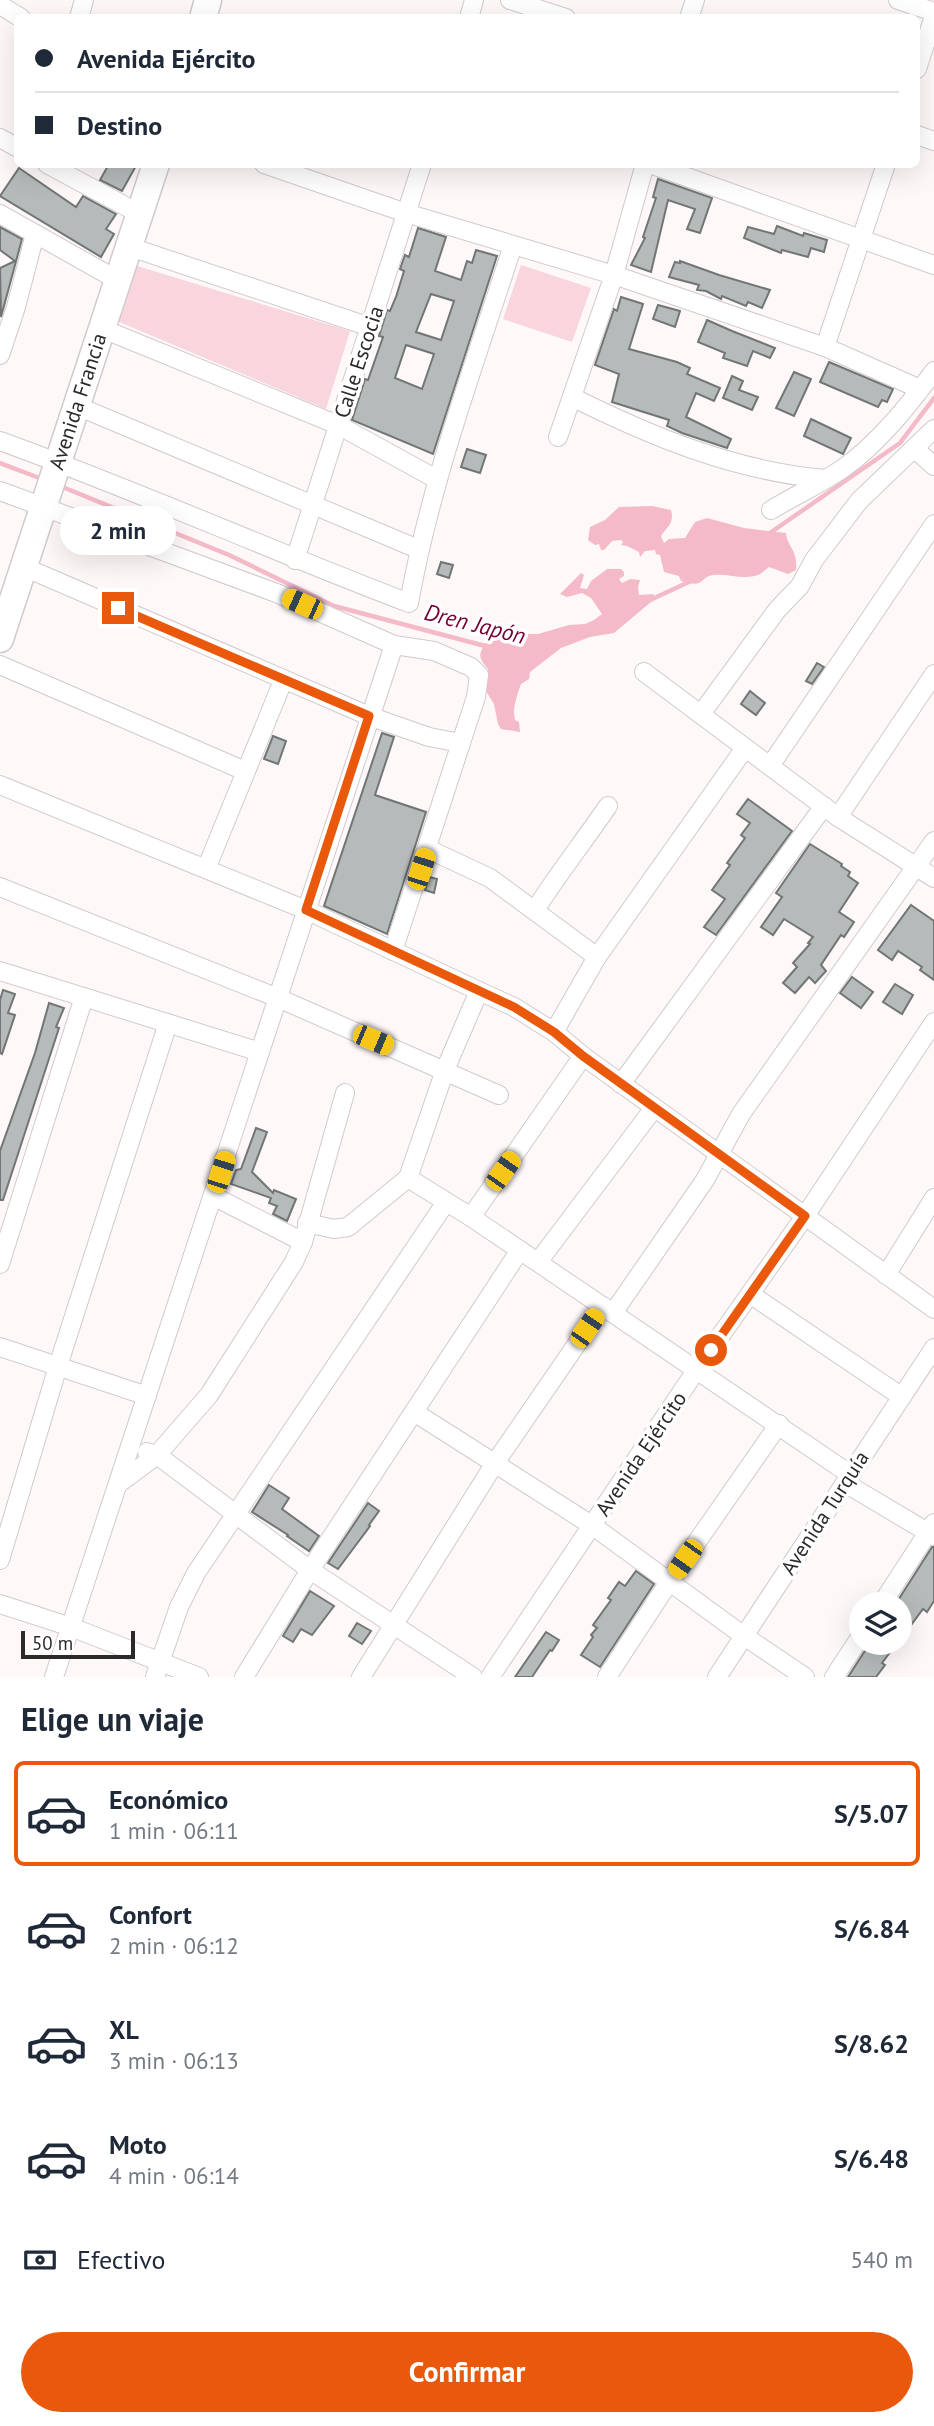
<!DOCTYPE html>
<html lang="es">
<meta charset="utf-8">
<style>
body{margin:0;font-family:"PT Sans",sans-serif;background:#f6f6f7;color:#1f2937;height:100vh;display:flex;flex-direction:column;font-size:26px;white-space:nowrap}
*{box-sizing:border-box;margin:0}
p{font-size:23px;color:#747a83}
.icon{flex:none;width:38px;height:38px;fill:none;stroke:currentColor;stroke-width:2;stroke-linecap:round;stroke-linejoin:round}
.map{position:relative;height:1677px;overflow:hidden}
.panel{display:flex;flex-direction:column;background:#fff;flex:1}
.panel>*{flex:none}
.guide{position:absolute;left:14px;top:14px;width:906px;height:154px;border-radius:10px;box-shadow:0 7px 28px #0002;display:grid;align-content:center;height:154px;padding:0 21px;background:#fff}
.controls{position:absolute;left:849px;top:1592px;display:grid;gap:14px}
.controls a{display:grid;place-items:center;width:63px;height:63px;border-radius:50%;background:#fff;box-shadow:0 7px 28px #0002;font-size:35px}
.scale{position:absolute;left:21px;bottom:18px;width:114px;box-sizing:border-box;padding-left:7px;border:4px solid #2b2929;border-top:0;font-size:19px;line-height:24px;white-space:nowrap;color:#2b2929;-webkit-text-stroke:5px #fff;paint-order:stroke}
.end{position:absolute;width:32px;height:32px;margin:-16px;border:9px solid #ea580c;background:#fff;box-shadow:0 0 0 4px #fff}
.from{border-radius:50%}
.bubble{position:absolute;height:49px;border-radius:24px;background:#fff;box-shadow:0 7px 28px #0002;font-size:23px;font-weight:600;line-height:49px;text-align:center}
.car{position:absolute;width:21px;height:42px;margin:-21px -10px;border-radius:9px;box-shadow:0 0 5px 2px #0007;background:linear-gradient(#f5c518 24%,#345 0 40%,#f5c518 0 76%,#345 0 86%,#f5c518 0)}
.guide b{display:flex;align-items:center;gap:24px;height:66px;font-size:26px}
.guide b+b{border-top:2px solid #e0e1e3}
.guide i{width:18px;height:18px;background:#1f2937}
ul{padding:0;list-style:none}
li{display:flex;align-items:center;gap:21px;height:105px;margin:0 14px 10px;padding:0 7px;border:4px solid transparent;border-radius:10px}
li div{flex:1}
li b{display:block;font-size:26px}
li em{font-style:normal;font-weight:600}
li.current{border-color:#ea580c}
li>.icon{width:63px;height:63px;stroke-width:1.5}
h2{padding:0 21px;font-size:32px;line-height:84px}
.pay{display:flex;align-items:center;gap:18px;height:77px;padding:0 21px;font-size:26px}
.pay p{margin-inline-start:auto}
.button{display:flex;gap:14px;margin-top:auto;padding:14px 21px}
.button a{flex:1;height:80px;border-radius:42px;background:#ea580c;color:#fff;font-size:28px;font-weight:600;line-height:80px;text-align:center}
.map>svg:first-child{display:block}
</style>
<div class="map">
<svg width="934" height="1677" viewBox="0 0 934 1677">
<rect width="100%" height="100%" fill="#fef8f9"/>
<g fill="#f9d6de">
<path d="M521,265L591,288L572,342L503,319Z"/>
<path d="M137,266L350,331L326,409L119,322Z"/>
</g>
<g fill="#f4bac8">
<path d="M652,506L671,510C675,524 666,527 661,536L664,543L669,539L685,538L695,522L707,518L744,528L786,533C787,547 798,549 796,570L788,574L769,567C766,569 763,572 760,574C746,581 728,573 714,575C698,577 706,589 681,581L679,576L664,572L660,555L656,554L655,550L645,551L640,557L639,552L627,546L621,545L623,542L621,540L612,541L604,550H601L599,544L595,545L588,540L590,527L605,520L619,507Z"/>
<path d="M607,569H621L624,572V576L619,579L622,583L630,579L640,580L638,587L639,595L654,594L651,602L614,633L590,637L561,648L530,672L529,679L521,684C517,696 512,708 515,720L519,722L520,732L501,729L498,724L494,704L484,688L488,669C475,655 481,652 488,638L501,634H538L569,625L585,624L594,620L602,614L591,598L582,593L567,597L560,594L581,573L584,575L580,588L587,589L591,581Z"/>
</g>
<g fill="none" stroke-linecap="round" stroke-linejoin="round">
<g stroke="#f4bac8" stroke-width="4.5">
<path d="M0,463L42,479"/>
<path d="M60,486L229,555L334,606L489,647"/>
<path d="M767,535L900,443L934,398"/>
<path d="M648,601L691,581"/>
</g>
</g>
<g fill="#b5bbba" stroke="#717675" stroke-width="2" fill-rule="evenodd">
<path d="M109,164H137L122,191L100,180Z"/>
<path d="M19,168L76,207L83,196L116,214L106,229L114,234L101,257L0,196Z"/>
<path d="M658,179L712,198L700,233L687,229L695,209L668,200L651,272L631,265L645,238L643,237L656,198L653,197Z"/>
<path d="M777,226L803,236L804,233L827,240L824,252L811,248L808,257L782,250L781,253L744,238L748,227L774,234Z"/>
<path d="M0,227L22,239L1,317L0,268L15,261L0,250Z"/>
<path d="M418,228L446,237L435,271L461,280L467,261L472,263L476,250L497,256L433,454L352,420L365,379L368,380L383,337L379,336L387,310L390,311L396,297L404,271L400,269L405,255L409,257ZM431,294L454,301L441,340L416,332ZM406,345L434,354L422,389L395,378Z"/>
<path d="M680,261L719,275L770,290L762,308L748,302L746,306L722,296L721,299L706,291L697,290L699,285L669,277L675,262L680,263Z"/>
<path d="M621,297L643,304L629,349L677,362L690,368L687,374L720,388L714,401L696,393L686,417L731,439L727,448L682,433L667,426L669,420L612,402L619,374L595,365L614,309L617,311Z"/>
<path d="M658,305L680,311L675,327L653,319Z"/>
<path d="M707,320L732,331L775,348L770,358L753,351L747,366L723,358L725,353L698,342Z"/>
<path d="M829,362L893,389L887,402L882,400L878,407L820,382Z"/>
<path d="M794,372L811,379L794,416L776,408Z"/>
<path d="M732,376L743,381L739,390L758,397L752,410L723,398Z"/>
<path d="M811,419L851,438L843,454L804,436Z"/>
<path d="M467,449L486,455L480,473L461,467Z"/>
<path d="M441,562L453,565L449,578L437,574Z"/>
<path d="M817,663L824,667L812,684L806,681Z"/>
<path d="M750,691L765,703L756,715L741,704Z"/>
<path d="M382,733L394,737L375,795L426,812L387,934L324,906Z"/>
<path d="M273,736L286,741L278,764L264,759Z"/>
<path d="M748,799L792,831L716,935L704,927L725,899L712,890L730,865L727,863L745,838L741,835L750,823L737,814Z"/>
<path d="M810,844L842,864L841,866L850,872L848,876L858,883L839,912L854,922L844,937L841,935L821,965L826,971L815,983L809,977L795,993L783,983L797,967L793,963L810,944L808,943L813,937L784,919L773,935L761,927L782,897L776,893Z"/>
<path d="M429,877L437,879L434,893L425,890Z"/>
<path d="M911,905L934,921V980L920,970L922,967L898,951L892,960L878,950Z"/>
<path d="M852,977L873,992L861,1008L840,993Z"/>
<path d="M895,984L913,995L902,1014L883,1002Z"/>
<path d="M3,990L15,994L8,1013L15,1015L2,1054L0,1053V1000Z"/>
<path d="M49,1003L64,1008L56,1027L59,1028L3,1200H0V1151L35,1053Z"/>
<path d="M256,1128L267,1132L252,1172L273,1193L274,1190L296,1199L287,1221L273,1214L277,1206L269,1203L271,1198L231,1184L236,1170L241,1169Z"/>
<path d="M269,1485L289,1498L282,1509L319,1536L309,1551L287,1536L288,1535L252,1512Z"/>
<path d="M368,1503L379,1511L369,1525L370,1526L338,1569L328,1563Z"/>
<path d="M932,1547H934V1601L927,1612L923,1609L900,1640V1605H895Z"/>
<path d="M636,1571L654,1584L600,1667L581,1655L593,1637L591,1635L597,1628L593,1625L611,1600L608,1598L619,1582L625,1586Z"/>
<path d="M310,1591L334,1606L312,1635L301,1629L293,1642L283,1636Z"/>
<path d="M357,1623L371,1631L362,1644L349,1636Z"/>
<path d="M546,1632L559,1640L552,1651L550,1650L532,1677H515Z"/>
<path d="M870,1643H897L882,1663L885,1665L876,1677H848Z"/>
</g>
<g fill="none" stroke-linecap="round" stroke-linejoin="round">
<defs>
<g id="street">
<path d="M510,0L566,18"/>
<path d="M898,0L934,12"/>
<path d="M0,5L21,18"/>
<path d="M79,18L84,0"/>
<path d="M469,18L474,0"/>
<path d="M689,18L695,0"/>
<path d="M917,69L934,16"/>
<path d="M917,135L934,141"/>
<path d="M0,138L18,148"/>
<path d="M47,164L140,214"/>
<path d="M264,164L406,213L614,275L825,347L920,389"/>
<path d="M650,164L934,265"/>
<path d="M0,214L119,281"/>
<path d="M130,247L370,327"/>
<path d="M103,329L338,425L438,480"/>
<path d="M825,347L886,164"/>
<path d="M0,355L16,307L35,234"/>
<path d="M572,397C652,437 735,471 825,479"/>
<path d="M77,406L418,549"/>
<path d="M558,437L614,275L645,164"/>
<path d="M0,441C138,491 272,551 409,603C431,480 475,363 513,245"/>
<path d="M914,448L934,466"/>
<path d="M0,491L279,594L394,645L434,651L471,667L479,675L476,697L393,951"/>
<path d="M771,510C794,496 820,484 842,469C878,444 908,406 934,371"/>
<path d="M295,560L422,164"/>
<path d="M24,567L369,716L429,737L461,743"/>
<path d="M0,665L245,771"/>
<path d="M644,672L838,817L934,878"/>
<path d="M701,714L777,610L800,586L814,560L859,501L934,429"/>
<path d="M770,766L934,524"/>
<path d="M0,785L306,910L479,991L514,1007L554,1032L583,1056L934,1309"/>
<path d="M838,817L934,674"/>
<path d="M428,849L490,878L597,957"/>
<path d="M206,869L283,681"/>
<path d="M0,887L278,998L499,1095"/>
<path d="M535,910C558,874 584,841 608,806"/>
<path d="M0,971L260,1052"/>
<path d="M554,1032L597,957L745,748"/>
<path d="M621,1084L824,806"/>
<path d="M408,1178L471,1217L851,1475"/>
<path d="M213,1196L303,1242"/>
<path d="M471,1217L583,1056"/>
<path d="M307,1223L334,1229L348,1227L408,1178L445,1070L479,991"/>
<path d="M538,1262L654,1108"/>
<path d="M0,1264L84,997"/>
<path d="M886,1275L934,1198"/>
<path d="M750,1294L902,1397"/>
<path d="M613,1313L705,1180L741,1114L934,841"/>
<path d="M0,1347L147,1396"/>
<path d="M414,1412L593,1526L744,1636L805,1677"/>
<path d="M147,1452L157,1455L310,1570L473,1677"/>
<path d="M845,1483L934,1536"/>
<path d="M118,1484L157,1455L209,1395L294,1262L303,1242L345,1093"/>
<path d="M0,1560L58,1366L168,1023"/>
<path d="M0,1604L71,1627L199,1677"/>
<path d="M881,1605L934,1523"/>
<path d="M54,1677L394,645"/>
<path d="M155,1677L179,1607L196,1573L446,1202"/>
<path d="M244,1677L310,1570L520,1250"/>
<path d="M361,1677L495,1463L603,1306"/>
<path d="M490,1677L697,1369L805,1216L934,1022"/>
<path d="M607,1677L669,1582L779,1424"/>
<path d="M717,1677L934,1348"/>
<path d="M834,1677L861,1636"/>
</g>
<g id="secondary">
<path d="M203,18L208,0"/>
<path id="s1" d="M0,639L156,164"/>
</g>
</defs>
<use href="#street" stroke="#d1cacc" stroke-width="20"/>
<use href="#secondary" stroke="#d1cacc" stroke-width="29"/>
<use href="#street" stroke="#fff" stroke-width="18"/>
<use href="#secondary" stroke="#fff" stroke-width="26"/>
</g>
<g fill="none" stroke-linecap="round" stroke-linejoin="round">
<path stroke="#ea580c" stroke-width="9" d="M118,608L369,716L306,910L514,1007L554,1032L583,1056L805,1216L711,1350"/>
</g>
<g text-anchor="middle" stroke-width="7" stroke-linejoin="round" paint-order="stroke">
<g font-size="21" fill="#2b2929" stroke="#fff">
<text transform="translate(359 362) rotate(-72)" y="7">Calle Escocia</text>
<text dy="7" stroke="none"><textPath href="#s1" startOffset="250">Avenida Francia</textPath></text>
<text transform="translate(641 1454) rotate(-56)" y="7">Avenida Ejército</text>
<text transform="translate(825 1513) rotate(-57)" y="7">Avenida Turquía</text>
</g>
<g font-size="23" font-style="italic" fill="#720035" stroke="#fff">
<text transform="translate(475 624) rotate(14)" y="8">Dren Japón</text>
</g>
</g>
</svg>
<div class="controls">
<a><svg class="icon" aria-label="layers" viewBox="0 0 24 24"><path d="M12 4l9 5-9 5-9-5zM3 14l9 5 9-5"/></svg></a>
</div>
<div class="scale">50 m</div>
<i class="end from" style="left:711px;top:1350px"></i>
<i class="end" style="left:118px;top:608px"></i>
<div class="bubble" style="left:60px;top:506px;width:116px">2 min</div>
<i class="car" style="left:302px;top:604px;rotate:294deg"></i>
<i class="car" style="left:421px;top:869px;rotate:18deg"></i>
<i class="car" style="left:373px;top:1040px;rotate:113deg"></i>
<i class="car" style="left:503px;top:1171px;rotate:35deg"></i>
<i class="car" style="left:221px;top:1172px;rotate:18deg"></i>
<i class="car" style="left:587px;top:1328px;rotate:34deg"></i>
<i class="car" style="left:685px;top:1559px;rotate:215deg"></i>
<div class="guide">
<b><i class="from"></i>Avenida Ejército</b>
<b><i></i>Destino</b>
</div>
</div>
<section class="panel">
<h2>Elige un viaje</h2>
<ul>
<li class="current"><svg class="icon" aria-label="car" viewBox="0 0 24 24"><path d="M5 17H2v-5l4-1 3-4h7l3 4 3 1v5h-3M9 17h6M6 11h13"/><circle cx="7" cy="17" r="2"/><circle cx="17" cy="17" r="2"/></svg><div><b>Económico</b><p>1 min · 06:11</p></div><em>S/5.07</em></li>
<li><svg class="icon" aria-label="car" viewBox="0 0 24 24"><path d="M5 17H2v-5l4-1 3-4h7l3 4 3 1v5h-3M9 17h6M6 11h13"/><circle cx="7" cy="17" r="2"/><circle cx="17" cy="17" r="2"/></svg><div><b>Confort</b><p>2 min · 06:12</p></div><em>S/6.84</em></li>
<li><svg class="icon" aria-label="car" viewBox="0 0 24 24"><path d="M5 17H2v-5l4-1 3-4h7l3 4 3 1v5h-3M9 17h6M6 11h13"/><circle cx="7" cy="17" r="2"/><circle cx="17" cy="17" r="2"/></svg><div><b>XL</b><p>3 min · 06:13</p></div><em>S/8.62</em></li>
<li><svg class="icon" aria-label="car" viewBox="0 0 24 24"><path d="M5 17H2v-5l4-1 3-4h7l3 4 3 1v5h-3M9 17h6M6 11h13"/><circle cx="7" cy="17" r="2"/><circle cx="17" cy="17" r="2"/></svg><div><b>Moto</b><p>4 min · 06:14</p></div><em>S/6.48</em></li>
</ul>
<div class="pay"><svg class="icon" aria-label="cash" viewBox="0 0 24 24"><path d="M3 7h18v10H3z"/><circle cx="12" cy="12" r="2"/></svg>Efectivo<p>540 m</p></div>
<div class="button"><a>Confirmar</a></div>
</section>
